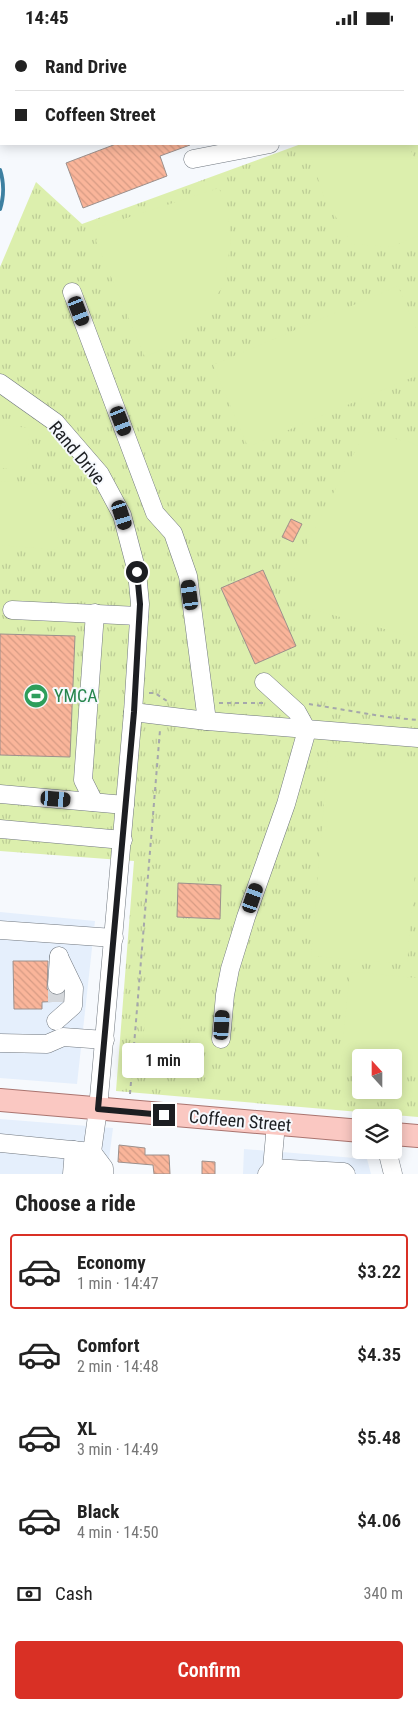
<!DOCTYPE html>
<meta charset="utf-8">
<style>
body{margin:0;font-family:"Roboto Condensed",sans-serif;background:#f6f6f6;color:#222;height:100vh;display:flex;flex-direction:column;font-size:19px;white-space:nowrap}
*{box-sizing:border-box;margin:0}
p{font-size:16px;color:#767676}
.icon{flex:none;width:28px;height:28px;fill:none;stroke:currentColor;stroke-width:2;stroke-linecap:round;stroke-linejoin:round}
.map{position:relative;height:1139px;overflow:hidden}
.side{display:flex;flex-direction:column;background:#fff;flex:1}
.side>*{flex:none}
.guide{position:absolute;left:0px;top:0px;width:419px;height:110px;box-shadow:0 2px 12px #0003;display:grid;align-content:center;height:110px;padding:0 15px;background:#fff}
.needle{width:32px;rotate:339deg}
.fabs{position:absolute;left:352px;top:1014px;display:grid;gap:10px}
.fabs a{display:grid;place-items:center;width:50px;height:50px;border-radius:5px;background:#fff;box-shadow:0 2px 12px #0003;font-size:25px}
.end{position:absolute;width:22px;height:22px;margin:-11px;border:6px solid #1c1e22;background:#fff;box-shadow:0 0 0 2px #fff}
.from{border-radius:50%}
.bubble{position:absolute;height:35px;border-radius:5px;background:#fff;box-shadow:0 2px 12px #0003;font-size:16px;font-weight:600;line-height:35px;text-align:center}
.car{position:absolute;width:15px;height:30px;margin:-15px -8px;border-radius:6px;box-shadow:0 0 4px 1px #0007;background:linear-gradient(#222 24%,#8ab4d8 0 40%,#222 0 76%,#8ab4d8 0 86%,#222 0)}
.guide b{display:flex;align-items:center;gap:18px;height:48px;font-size:19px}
.guide b+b{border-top:1px solid #e0e0e0}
.guide i{width:12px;height:12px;background:#222}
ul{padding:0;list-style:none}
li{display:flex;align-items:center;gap:15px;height:75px;margin:0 10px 8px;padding:0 5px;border:2px solid transparent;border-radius:5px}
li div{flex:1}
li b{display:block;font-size:19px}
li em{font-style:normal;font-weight:600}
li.active{border-color:#d93025}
li>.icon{width:45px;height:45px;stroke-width:1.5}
h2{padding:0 15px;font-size:22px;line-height:60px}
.pay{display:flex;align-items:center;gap:12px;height:55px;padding:0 15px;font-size:19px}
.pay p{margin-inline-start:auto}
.button{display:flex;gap:10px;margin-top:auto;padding:10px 15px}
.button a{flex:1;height:58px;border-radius:5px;background:#d93025;color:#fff;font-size:20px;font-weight:600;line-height:58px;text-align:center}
.status{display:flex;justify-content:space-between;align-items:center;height:35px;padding:0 25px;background:#fff;direction:ltr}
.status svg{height:14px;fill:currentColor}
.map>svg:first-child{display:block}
</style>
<div class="status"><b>14:45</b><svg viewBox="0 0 49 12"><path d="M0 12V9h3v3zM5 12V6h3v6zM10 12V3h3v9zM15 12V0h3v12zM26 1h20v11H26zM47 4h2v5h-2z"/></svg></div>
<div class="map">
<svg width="418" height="1139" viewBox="0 0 418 1139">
<defs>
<pattern id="park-tufts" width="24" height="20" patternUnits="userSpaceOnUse" patternTransform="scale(1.25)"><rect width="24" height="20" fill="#dcefad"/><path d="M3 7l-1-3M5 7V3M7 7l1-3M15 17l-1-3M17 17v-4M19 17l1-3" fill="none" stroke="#bccc95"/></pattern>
<pattern id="building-back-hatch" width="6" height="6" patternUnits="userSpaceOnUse" patternTransform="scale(1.25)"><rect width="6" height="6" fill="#fab59a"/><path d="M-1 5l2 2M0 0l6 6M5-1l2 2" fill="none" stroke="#d69b84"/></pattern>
</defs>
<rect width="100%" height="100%" fill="#f6f9fd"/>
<g fill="#e5effc">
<path d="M0,877L95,886L77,1049L0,1043Z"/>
<path d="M0,1084L113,1093L107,1139H0Z"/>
<path d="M244,1114L367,1124L371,1139H243Z"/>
</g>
<path fill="url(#park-tufts)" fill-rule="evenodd" d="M418,98V1082L116,1056L134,826L0,816V232L36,147L82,189L301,109H418ZM361,1022H394V1055H361Z"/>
<g fill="#dcefad">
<path d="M337,109H408L418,131V201L391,212L352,209L324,162L310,119Z"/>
<path d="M219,153L228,178L231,205L224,250L193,293L163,314L145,322L96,206L102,191Z"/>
<path d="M398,251L418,298V340L248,412L213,330Z"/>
<path d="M0,390L30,393L26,436L0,433Z"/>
<path d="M365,397L409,407L418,411V603L307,573L293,536Z"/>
<path d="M0,446L62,451L57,515L0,510Z"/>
<path d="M328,721L418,729V802L407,929L311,921Z"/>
<path d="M350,937L418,943V1041L394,1038V1022H361V1035L340,1033Z"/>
<path d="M146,970L182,973L177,1039L141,1036Z"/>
</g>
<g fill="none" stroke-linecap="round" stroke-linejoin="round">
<path stroke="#3d80a1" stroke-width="4" d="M0,135C4,147 4,162 0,174"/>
</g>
<g fill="url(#building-back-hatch)" stroke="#9c908c">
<path d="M116,109H189L190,110L160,121L167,141L83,173L66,128Z"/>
<path d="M291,484L302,489L293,507L282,502Z"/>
<path d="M263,535L296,611L255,629L221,553Z"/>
<path d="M0,599L75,601L70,722L0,720Z"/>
<path d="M178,848L221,850L220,884L177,882Z"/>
<path d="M13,926H48L47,954L51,958L56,960L63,958V966L42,967V974H14Z"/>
<path d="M119,1110L145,1113V1120H169L170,1139H154L153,1130L118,1127Z"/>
<path d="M202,1126L215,1127V1139H202Z"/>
</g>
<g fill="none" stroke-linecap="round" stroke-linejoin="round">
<path stroke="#d5d8dc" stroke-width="18" stroke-dasharray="18 9" stroke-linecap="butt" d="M57,967V950"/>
<defs>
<g id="minor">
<path d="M0,0L1,2"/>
<path d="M279,0L280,1"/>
<path d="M198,1L201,0"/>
<path d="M0,78H1"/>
<path d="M193,124L270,109"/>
<path d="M72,257L155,478L173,498L188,541L207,686"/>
<path d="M0,348L55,387L100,439L122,480L137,537L140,569L133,677L98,1074L92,1117L0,1108"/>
<path d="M12,575L139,581"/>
<path d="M133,677L207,686L418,703"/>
<path d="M0,759L125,770"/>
<path d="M94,767L83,745L95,578"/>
<path d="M0,794L123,805"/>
<path d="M0,895L114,903"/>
<path d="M57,950L59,921"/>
<path d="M56,986L73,971L74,953L59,922"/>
<path d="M221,1004L225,960L230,934L246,882L286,769L307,695L297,677L264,647"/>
<path d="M0,1008L47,1009L63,1002L105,1005"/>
<path d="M387,1115L393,1139"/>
<path d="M92,1117L104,1133V1139"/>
<path d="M272,1133L344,1137L346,1139"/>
<path d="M72,1139L74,1115"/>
<path d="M88,1139L92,1117"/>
<path d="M267,1139L272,1133L276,1089"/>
</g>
<g id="major">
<path d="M0,1065L361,1096"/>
<path d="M394,1099L418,1101"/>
</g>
</defs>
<use href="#minor" stroke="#70777f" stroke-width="19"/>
<use href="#major" stroke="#aa746f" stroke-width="24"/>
<g stroke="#a5a7ab" stroke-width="2" stroke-dasharray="4 4" stroke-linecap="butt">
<path d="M149,658H155L167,666"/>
<path d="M219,668H264"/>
<path d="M309,669L387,682L418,685"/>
<path d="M130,1059L160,695"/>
</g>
<use href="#minor" stroke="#fff" stroke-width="18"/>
<use href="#major" stroke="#fac8c2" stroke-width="22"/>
</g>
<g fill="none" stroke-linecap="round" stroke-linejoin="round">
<path stroke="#1c1e22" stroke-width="6" d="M137,537L140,569L134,677L98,1074L164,1080"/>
</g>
<defs>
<symbol id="stadium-disc" viewBox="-11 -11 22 22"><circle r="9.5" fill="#2e9e5b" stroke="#f6f9fd"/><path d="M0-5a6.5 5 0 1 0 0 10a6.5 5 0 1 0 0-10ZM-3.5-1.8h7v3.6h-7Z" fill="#fff"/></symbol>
</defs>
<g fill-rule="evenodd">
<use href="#stadium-disc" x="22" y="647" width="28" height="28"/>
</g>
<g text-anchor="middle" stroke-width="4" stroke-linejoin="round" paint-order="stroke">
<g font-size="18" fill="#1c1e22" stroke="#f6f9fd">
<text transform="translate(77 418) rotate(50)" y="6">Rand Drive</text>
<text transform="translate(240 1086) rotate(5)" y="6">Coffeen Street</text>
</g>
<g font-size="18" fill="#27864d" stroke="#f6f9fd" text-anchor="start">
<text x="54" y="667">YMCA</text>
</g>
</g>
</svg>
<div class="fabs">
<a><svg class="needle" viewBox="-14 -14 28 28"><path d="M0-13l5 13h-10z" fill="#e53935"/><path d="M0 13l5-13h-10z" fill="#767676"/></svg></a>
<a><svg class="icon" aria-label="layers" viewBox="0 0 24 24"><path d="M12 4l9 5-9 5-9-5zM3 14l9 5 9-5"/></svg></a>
</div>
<i class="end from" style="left:137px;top:537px"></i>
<i class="end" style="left:164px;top:1080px"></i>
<div class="bubble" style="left:122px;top:1008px;width:82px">1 min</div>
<i class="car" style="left:79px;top:276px;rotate:159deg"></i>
<i class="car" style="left:121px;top:386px;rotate:159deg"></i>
<i class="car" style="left:122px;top:480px;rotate:162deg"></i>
<i class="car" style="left:190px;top:560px;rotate:352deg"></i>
<i class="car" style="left:56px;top:764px;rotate:95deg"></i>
<i class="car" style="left:253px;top:863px;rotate:19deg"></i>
<i class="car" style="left:222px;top:990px;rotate:4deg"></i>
<div class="guide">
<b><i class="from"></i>Rand Drive</b>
<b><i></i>Coffeen Street</b>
</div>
</div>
<section class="side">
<h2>Choose a ride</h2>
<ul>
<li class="active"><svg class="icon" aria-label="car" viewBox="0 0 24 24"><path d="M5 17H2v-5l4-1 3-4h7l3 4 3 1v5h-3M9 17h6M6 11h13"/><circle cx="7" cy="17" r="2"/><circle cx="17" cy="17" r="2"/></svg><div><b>Economy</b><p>1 min · 14:47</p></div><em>$3.22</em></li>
<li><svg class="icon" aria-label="car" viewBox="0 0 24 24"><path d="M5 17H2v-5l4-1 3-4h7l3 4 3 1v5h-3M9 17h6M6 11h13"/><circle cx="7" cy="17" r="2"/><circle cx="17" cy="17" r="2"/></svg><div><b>Comfort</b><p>2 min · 14:48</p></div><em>$4.35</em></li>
<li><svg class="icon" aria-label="car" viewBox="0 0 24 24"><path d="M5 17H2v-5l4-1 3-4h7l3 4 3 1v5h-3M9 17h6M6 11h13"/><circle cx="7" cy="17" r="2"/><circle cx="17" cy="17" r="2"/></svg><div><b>XL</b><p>3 min · 14:49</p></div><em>$5.48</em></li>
<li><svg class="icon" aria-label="car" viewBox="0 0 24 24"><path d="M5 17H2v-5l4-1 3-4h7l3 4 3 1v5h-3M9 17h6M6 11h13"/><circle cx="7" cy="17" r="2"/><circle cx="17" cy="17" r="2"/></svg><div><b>Black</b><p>4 min · 14:50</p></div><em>$4.06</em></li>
</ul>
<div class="pay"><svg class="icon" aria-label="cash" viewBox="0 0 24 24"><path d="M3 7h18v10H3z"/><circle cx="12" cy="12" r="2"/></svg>Cash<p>340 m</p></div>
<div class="button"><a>Confirm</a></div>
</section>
